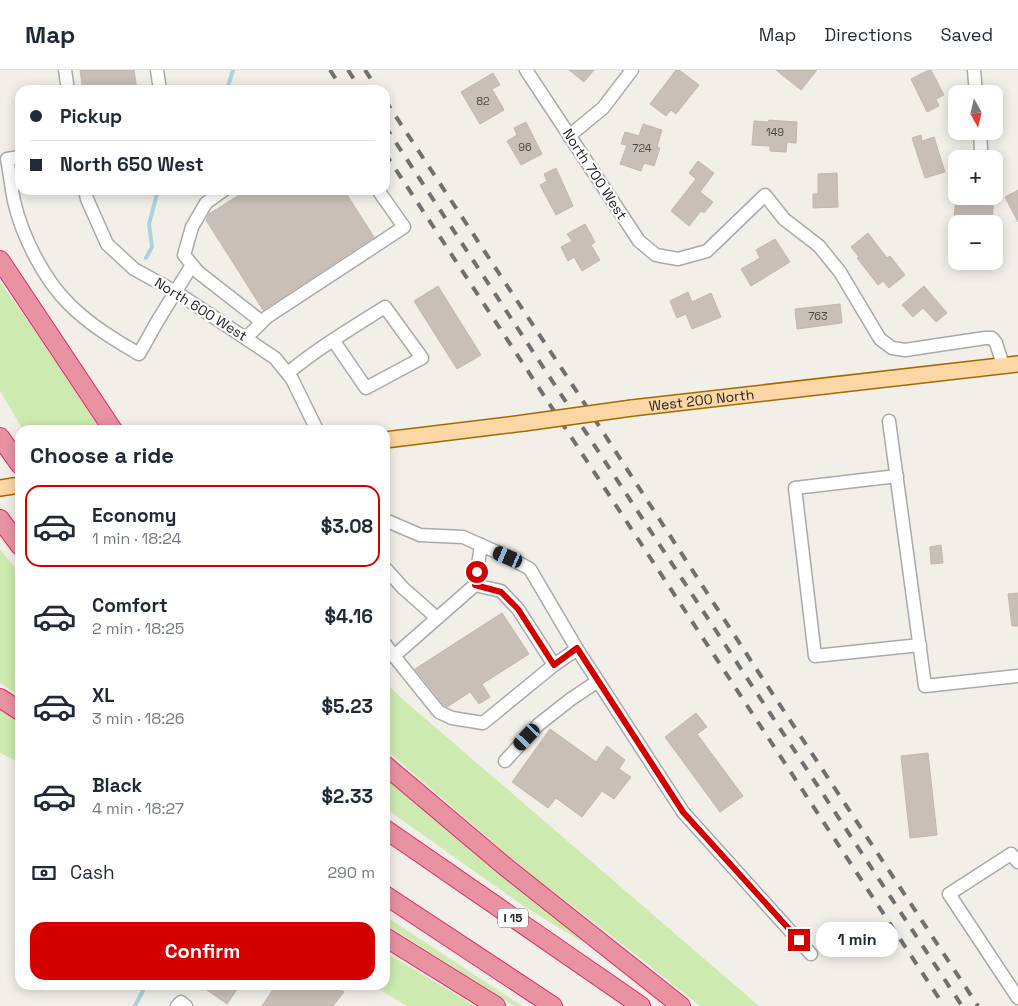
<!DOCTYPE html>
<meta charset="utf-8">
<style>
body{margin:0;font-family:"Space Grotesk",sans-serif;background:#f2f2f3;color:#1f2937;height:100vh;display:flex;flex-direction:column;font-size:19px;white-space:nowrap}
*{box-sizing:border-box;margin:0}
p{font-size:16px;color:#747a83}
.icon{flex:none;width:28px;height:28px;fill:none;stroke:currentColor;stroke-width:2;stroke-linecap:round;stroke-linejoin:round}
.map{position:relative;flex:1;overflow:hidden}
.sheet{position:absolute;left:15px;top:355px;width:375px;height:565px;display:flex;flex-direction:column;background:#fff;border-radius:15px;box-shadow:0 2px 12px #0003}
.sheet>*{flex:none}
.top-card{position:absolute;left:15px;top:15px;width:375px;height:110px;border-radius:15px;box-shadow:0 2px 12px #0003;display:grid;align-content:center;height:110px;padding:0 15px;background:#fff}
.needle{width:32px;rotate:172deg}
.buttons{position:absolute;left:948px;top:15px;display:grid;gap:10px}
.buttons a{display:grid;place-items:center;width:55px;height:55px;border-radius:10px;background:#fff;box-shadow:0 2px 12px #0003;font-size:25px}
.end{position:absolute;width:22px;height:22px;margin:-11px;border:6px solid #d40000;background:#fff;box-shadow:0 0 0 2px #fff}
.from{border-radius:50%}
.bubble{position:absolute;height:35px;border-radius:15px;background:#fff;box-shadow:0 2px 12px #0003;font-size:16px;font-weight:700;line-height:35px;text-align:center}
.car{position:absolute;width:15px;height:30px;margin:-15px -8px;border-radius:6px;box-shadow:0 0 4px 1px #0007;background:linear-gradient(#222 24%,#8ab4d8 0 40%,#222 0 76%,#8ab4d8 0 86%,#222 0)}
.top-card b{display:flex;align-items:center;gap:18px;height:48px;font-size:19px}
.top-card b+b{border-top:1px solid #e0e1e3}
.top-card i{width:12px;height:12px;background:#1f2937}
ul{padding:0;list-style:none}
li{display:flex;align-items:center;gap:15px;height:82px;margin:0 10px 8px;padding:0 5px;border:2px solid transparent;border-radius:15px}
li div{flex:1}
li b{display:block;font-size:19px}
li em{font-style:normal;font-weight:700}
li.selected{border-color:#d40000}
li>.icon{width:45px;height:45px;stroke-width:1.5}
h2{padding:0 15px;font-size:22px;line-height:60px}
.pay{display:flex;align-items:center;gap:12px;height:55px;padding:0 15px;font-size:19px}
.pay p{margin-inline-start:auto}
.action{display:flex;gap:10px;margin-top:auto;padding:10px 15px}
.action a{flex:1;height:58px;border-radius:15px;background:#d40000;color:#fff;font-size:20px;font-weight:700;line-height:58px;text-align:center}
header{display:flex;align-items:center;gap:30px;box-sizing:border-box;height:70px;padding:0 25px;background:#fff;border-bottom:1px solid #e0e1e3}
header strong{font-size:24px}
nav{display:flex;gap:28px;margin-inline-start:auto;font-size:18px}
.map>svg:first-child{display:block}
</style>
<header>
<strong>Map</strong>
<nav><a>Map</a><a>Directions</a><a>Saved</a></nav>
</header>
<div class="map">
<svg width="1018" height="936" viewBox="0 0 1018 936">
<rect width="100%" height="100%" fill="#f2efe9"/>
<g fill="#cdebb0">
<path d="M0,212L107,360H23L0,321Z"/>
<path d="M0,479L20,504V626L0,613Z"/>
<path d="M385,611L399,626L759,936H700L608,863L525,800L385,679Z"/>
<path d="M0,640L20,653V693L0,683Z"/>
<path d="M385,704L472,780L578,865L582,872L522,835L385,738Z"/>
<path d="M385,846L522,936H515L508,932L385,854Z"/>
<path d="M385,882L475,936H407L372,915H385Z"/>
</g>
<g fill="none" stroke-linecap="round" stroke-linejoin="round">
<g stroke="#aad3df" stroke-width="4">
<path d="M227,20L233,0"/>
<path d="M146,188L152,177L149,154L157,124L161,120"/>
<path d="M135,936L146,915"/>
</g>
</g>
<g fill="#c7bfb8" stroke="#c4b6ab">
<path d="M80,0H134L137,20H83Z"/>
<path d="M569,0H594L584,12Z"/>
<path d="M676,0H679L699,15L676,44L671,40L666,46L650,34Z"/>
<path d="M776,0H817L801,20Z"/>
<path d="M929,0H931L944,25L936,29L939,36L927,42L911,9Z"/>
<path d="M493,3L500,15L492,19L504,40L480,54L461,22Z"/>
<path d="M769,50L797,52L796,73L787,72L786,82L770,81V76L752,75L754,51L768,52Z"/>
<path d="M526,52L542,84L521,95L507,71L517,65L514,58Z"/>
<path d="M643,54L662,60L657,77L660,78L654,96L644,93L641,101L620,94L627,75L621,74L625,62L639,66Z"/>
<path d="M921,65L922,71L934,67L945,102L925,108L912,68Z"/>
<path d="M698,91L714,103L700,122L713,132L704,143L701,141L689,156L671,141L696,109L689,103Z"/>
<path d="M556,98L573,136L556,145L540,115L547,111L544,104Z"/>
<path d="M837,103L838,137L813,138V124H818V104Z"/>
<path d="M247,120H344L374,167L263,240L206,150L209,144Z"/>
<path d="M1018,120V152L1005,127Z"/>
<path d="M956,126H994L992,152L954,149Z"/>
<path d="M585,154L595,172L591,175L600,190L582,201L574,187L568,191L561,177L572,171L567,164Z"/>
<path d="M868,163L887,188L890,186L905,205L889,218L883,211L878,215L857,188L859,187L851,177Z"/>
<path d="M775,169L790,192L751,216L741,199L760,188L756,180Z"/>
<path d="M438,216L481,285L457,299L414,231Z"/>
<path d="M924,216L947,243L936,252L923,238L913,247L902,235Z"/>
<path d="M688,222L692,232L711,223L721,247L692,259L686,244L677,248L670,231Z"/>
<path d="M840,234L842,253L797,259L795,239Z"/>
<path d="M941,475L943,493L931,494L930,477Z"/>
<path d="M1018,523V556H1012L1008,524Z"/>
<path d="M502,543L529,584L482,614L490,627L479,634L470,622L447,637L444,635L415,599Z"/>
<path d="M696,643L707,657L697,664L743,726L720,742L665,667Z"/>
<path d="M550,659L596,692L607,676L625,690L619,699L631,707L614,729L602,721L582,747L556,728L548,738L512,712Z"/>
<path d="M928,683L937,765L910,768L901,686Z"/>
<path d="M200,915H240L227,934Z"/>
<path d="M276,915H334L344,922L333,936H262Z"/>
</g>
<g fill="none" stroke-linecap="round" stroke-linejoin="round">
<defs>
<g id="minor">
<path d="M65,0L68,20"/>
<path d="M157,0L160,20"/>
<path d="M526,0L639,171L656,185L678,189L707,181L765,125L784,149L819,176L840,202L880,269L892,278L905,280L985,268H992L996,273L1003,295"/>
<path d="M974,0L976,24"/>
<path d="M980,61L981,80"/>
<path d="M569,66L603,38L632,0"/>
<path d="M20,87L7,89C10,103 11,117 14,131C22,166 44,210 70,235C90,255 115,270 139,284L157,252L192,195"/>
<path d="M85,120L87,129L107,174L134,199L176,222L275,288L292,309L317,360"/>
<path d="M224,120L206,133L192,157L184,185L198,202L262,252"/>
<path d="M246,268L267,247L404,157L378,120"/>
<path d="M288,303C318,278 352,258 385,237L422,288L366,318L333,270"/>
<path d="M889,351L925,616L1018,606"/>
<path d="M897,406L795,418L815,586L920,575"/>
<path d="M385,450L420,465L463,467L508,487L530,499L577,579L683,742L811,884"/>
<path d="M385,498L403,518L437,548"/>
<path d="M475,515L501,521L518,539L554,595"/>
<path d="M385,574L394,586L475,515L481,475"/>
<path d="M394,586L439,642L452,648L483,653L554,595L577,579"/>
<path d="M505,691L538,655L571,629L598,611"/>
<path d="M1018,792L1011,784L949,824L1018,928"/>
<path d="M177,936L181,932L186,936"/>
</g>
<g id="major">
<path id="s1" d="M632,338L1018,294"/>
<path d="M385,370L524,353"/>
<path d="M0,418L20,415"/>
</g>
<g id="highway">
<path d="M0,190L113,360"/>
<path d="M0,367L20,395"/>
<path d="M0,449L20,476"/>
<path d="M0,628L20,641"/>
<path d="M385,695L507,798L681,936"/>
<path d="M385,759L641,936"/>
<path d="M385,825L553,936"/>
<path d="M385,867L496,936"/>
</g>
</defs>
<use href="#minor" stroke="#a9a9a9" stroke-width="15"/>
<use href="#major" stroke="#a06b00" stroke-width="18"/>
<use href="#highway" stroke="#dc2a67" stroke-width="20"/>
<use href="#minor" stroke="#fff" stroke-width="12"/>
<use href="#major" stroke="#fcd6a4" stroke-width="15"/>
<use href="#highway" stroke="#e892a2" stroke-width="18"/>
<g stroke="#707070" stroke-width="4" stroke-dasharray="10 10" stroke-linecap="butt">
<path d="M330,0L343,20"/>
<path d="M348,0L361,20"/>
<path d="M365,0L378,20"/>
<path d="M385,30L579,325L755,597L978,936"/>
<path d="M385,56L962,936"/>
<path d="M385,83L944,936"/>
</g>
<defs>
<path id="major-bridge" d="M524,353L632,338"/>
</defs>
<use href="#major-bridge" stroke="#a06b00" stroke-width="18" stroke-linecap="butt"/>
<use href="#major-bridge" stroke="#fcd6a4" stroke-width="15"/>
</g>
<g fill="none" stroke-linecap="round" stroke-linejoin="round">
<path stroke="#d40000" stroke-width="6" d="M477,502L475,515L501,522L518,539L554,595L577,578L683,742L799,870"/>
</g>
<g text-anchor="middle" stroke-width="4.5" stroke-linejoin="round" paint-order="stroke">
<g font-size="11" fill="#4b4948">
<text x="483" y="35">82</text>
<text x="775" y="66">149</text>
<text x="525" y="81">96</text>
<text x="642" y="82">724</text>
<text x="818" y="250">763</text>
</g>
<rect fill="#fff" stroke="#646464" stroke-width="1" x="498" y="838.5" width="30" height="19" rx="4"/>
<g font-size="12" font-weight="bold" fill="#222">
<text x="513" y="852">I 15</text>
</g>
<g font-size="14" fill="#222" stroke="#fff">
<text transform="translate(595 104) rotate(57)" y="5">North 700 West</text>
<text transform="translate(201 239) rotate(32)" y="5">North 600 West</text>
<text dy="5" stroke="none"><textPath href="#s1" startOffset="70">West 200 North</textPath></text>
</g>
</g>
</svg>
<div class="buttons">
<a><svg class="needle" viewBox="-14 -14 28 28"><path d="M0-13l5 13h-10z" fill="#e53935"/><path d="M0 13l5-13h-10z" fill="#747a83"/></svg></a>
<a>+</a>
<a>−</a>
</div>
<i class="end from" style="left:477px;top:502px"></i>
<i class="end" style="left:799px;top:870px"></i>
<div class="bubble" style="left:816px;top:852px;width:82px">1 min</div>
<i class="car" style="left:508px;top:487px;rotate:293deg"></i>
<i class="car" style="left:527px;top:667px;rotate:223deg"></i>
<div class="top-card">
<b><i class="from"></i>Pickup</b>
<b><i></i>North 650 West</b>
</div>
<section class="sheet">
<h2>Choose a ride</h2>
<ul>
<li class="selected"><svg class="icon" aria-label="car" viewBox="0 0 24 24"><path d="M5 17H2v-5l4-1 3-4h7l3 4 3 1v5h-3M9 17h6M6 11h13"/><circle cx="7" cy="17" r="2"/><circle cx="17" cy="17" r="2"/></svg><div><b>Economy</b><p>1 min · 18:24</p></div><em>$3.08</em></li>
<li><svg class="icon" aria-label="car" viewBox="0 0 24 24"><path d="M5 17H2v-5l4-1 3-4h7l3 4 3 1v5h-3M9 17h6M6 11h13"/><circle cx="7" cy="17" r="2"/><circle cx="17" cy="17" r="2"/></svg><div><b>Comfort</b><p>2 min · 18:25</p></div><em>$4.16</em></li>
<li><svg class="icon" aria-label="car" viewBox="0 0 24 24"><path d="M5 17H2v-5l4-1 3-4h7l3 4 3 1v5h-3M9 17h6M6 11h13"/><circle cx="7" cy="17" r="2"/><circle cx="17" cy="17" r="2"/></svg><div><b>XL</b><p>3 min · 18:26</p></div><em>$5.23</em></li>
<li><svg class="icon" aria-label="car" viewBox="0 0 24 24"><path d="M5 17H2v-5l4-1 3-4h7l3 4 3 1v5h-3M9 17h6M6 11h13"/><circle cx="7" cy="17" r="2"/><circle cx="17" cy="17" r="2"/></svg><div><b>Black</b><p>4 min · 18:27</p></div><em>$2.33</em></li>
</ul>
<div class="pay"><svg class="icon" aria-label="cash" viewBox="0 0 24 24"><path d="M3 7h18v10H3z"/><circle cx="12" cy="12" r="2"/></svg>Cash<p>290 m</p></div>
<div class="action"><a>Confirm</a></div>
</section>
</div>
